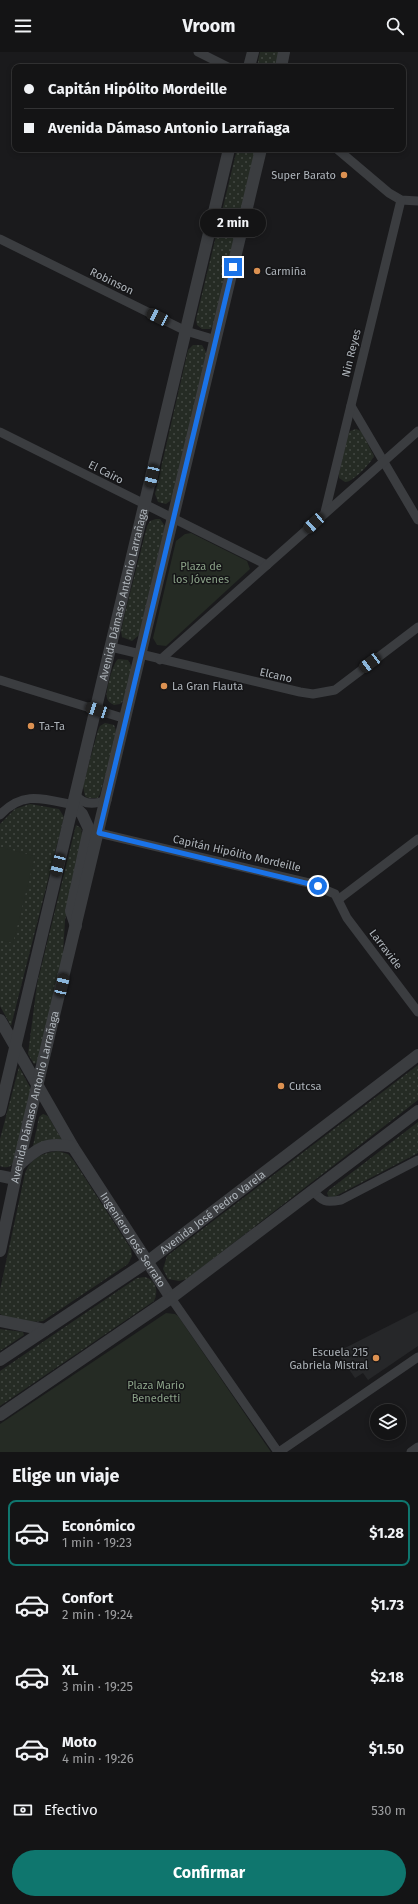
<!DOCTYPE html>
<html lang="es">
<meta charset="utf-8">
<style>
body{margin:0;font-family:"Fira Sans",sans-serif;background:#1d1d1e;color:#f1f3f6;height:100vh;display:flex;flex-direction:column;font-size:15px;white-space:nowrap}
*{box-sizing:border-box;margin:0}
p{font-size:13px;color:#9d9ea0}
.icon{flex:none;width:22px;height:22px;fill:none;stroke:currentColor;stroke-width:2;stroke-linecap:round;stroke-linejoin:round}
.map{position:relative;height:1400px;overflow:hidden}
.panel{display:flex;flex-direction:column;background:#141415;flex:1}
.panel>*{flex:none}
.hud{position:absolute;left:12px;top:12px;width:394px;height:88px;border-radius:8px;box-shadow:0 2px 6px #0003,0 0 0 1px #333334;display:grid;align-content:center;height:88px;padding:0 12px;background:#141415}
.controls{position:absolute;left:370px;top:1352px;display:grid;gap:8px}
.controls a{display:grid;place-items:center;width:36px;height:36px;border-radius:50%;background:#141415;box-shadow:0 2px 6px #0003,0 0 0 1px #333334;font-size:20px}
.end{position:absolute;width:18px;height:18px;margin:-9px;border:5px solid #1a73e8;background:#fff;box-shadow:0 0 0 2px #fff}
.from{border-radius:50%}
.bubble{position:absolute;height:28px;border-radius:14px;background:#141415;box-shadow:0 2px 6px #0003,0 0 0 1px #333334;font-size:13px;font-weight:700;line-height:28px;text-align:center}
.car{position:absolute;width:12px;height:24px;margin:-12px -6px;border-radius:5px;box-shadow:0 0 3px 1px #0007;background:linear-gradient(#222 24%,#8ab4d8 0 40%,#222 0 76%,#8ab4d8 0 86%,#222 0)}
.hud b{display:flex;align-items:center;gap:14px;height:38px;font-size:15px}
.hud b+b{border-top:1px solid #333334}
.hud i{width:10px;height:10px;background:#f1f3f6}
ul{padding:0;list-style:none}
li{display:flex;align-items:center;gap:12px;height:66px;margin:0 8px 6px;padding:0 4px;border:2px solid transparent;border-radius:8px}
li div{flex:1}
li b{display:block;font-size:15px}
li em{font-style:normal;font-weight:700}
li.on{border-color:#0f766e}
li>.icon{width:36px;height:36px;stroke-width:1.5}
h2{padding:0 12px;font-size:18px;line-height:48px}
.pay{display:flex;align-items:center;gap:10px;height:44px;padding:0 12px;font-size:15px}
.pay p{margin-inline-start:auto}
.button{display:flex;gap:8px;margin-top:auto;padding:8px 12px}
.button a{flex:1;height:46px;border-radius:24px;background:#0f766e;color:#fff;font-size:16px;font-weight:700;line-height:46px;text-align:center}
header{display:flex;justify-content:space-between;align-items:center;height:52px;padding:0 12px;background:#141415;font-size:18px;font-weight:700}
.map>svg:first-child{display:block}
</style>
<header><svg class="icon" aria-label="menu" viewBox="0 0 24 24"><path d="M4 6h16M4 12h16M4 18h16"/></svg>Vroom<svg class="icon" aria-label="search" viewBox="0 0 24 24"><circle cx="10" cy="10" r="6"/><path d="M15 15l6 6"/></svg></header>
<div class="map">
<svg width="418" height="1400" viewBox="0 0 418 1400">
<defs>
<pattern id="grass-dots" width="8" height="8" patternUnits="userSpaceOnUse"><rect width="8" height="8" fill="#252b24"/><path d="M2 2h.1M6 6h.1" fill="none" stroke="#424742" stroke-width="1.8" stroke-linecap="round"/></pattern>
</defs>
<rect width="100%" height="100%" fill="#1a1a1c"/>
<path fill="#262729" d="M418,1259V1294L368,1328L363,1321L355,1326L337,1300Z"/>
<g fill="url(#grass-dots)">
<path d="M260,0H280L275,15H259L258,9Z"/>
<path d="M237,97H257L214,274L210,277H202L197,273L196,267Z"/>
<path d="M193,293H202L207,302L175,439L171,448L166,452L158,450L155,442L188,298Z"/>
<path d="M356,377L361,379L374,404C371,411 352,431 345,430L339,426V421L347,385L350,379Z"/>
<path d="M156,467H160L165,474L139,583L132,589L122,585L121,579L125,561L147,474L150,469Z"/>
<path d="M118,607L128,608L132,615L124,648L120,652L114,653C111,651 108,650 107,646C105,640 113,611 118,607Z"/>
<path d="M105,671L114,673L117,681L100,742L98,746H88L85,744L83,734L98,678L100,674Z"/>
<path d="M30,752L59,757L64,765L11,974L0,954V772L15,757Z"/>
<path d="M76,773L81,776L83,790L65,868L63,903L38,1010L34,1012L28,1002L37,932Z"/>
<path d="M418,1013V1048L187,1227L179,1229L168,1227L163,1217L167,1204Z"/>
<path d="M19,1015L31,1037L13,1112C9,1116 5,1116 0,1114V1087Z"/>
<path d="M43,1062L48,1064L62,1088L33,1094L39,1065Z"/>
<path d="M418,1070V1101L334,1145L329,1146L327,1141L329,1138Z"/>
<path d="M58,1099L68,1102L74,1109L131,1197L132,1204L128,1212L43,1269C30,1271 11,1269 0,1262V1238L25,1121C31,1106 41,1101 58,1099Z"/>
<path d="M145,1225C156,1228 159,1239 154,1249L0,1354V1319L137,1226Z"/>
<path d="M0,1277L23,1280L24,1283L0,1299Z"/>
</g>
<g fill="#252b24">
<path d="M191,481L247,509L250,517L166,594L157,593L153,586L176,489L185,482Z"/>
<path d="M0,795L35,804L13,891L0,888Z"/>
<path d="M166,1261L175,1262L178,1264L271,1400H0V1372Z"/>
</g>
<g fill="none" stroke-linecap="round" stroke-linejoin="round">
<g stroke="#3b3d40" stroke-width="9">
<path d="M198,0L228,15"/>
<path d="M337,97L389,141L401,148L418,149"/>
<path d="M0,187L186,279L216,288"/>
<path d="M351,354L418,468"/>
<path d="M0,380L267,513"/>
<path d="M325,460L401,148"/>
<path d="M111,595L300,640L313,642L335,638L418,575"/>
<path d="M160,608L418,379"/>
<path d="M0,628L126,667"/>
<path d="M76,743C83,754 96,752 107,748"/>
<path d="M0,763C23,738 44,747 73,753"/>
<path d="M99,781L309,831L335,842L347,866L418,960"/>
<path d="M339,847L418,787"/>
<path d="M312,1138C323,1150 325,1151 341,1148L418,1108"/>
<path d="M171,1246L278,1400"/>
<path d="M279,1400L418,1305"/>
<path d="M411,1400L418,1395"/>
</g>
<g stroke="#3b3d40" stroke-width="12">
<path d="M249,15L253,0"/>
<path d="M281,15L284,0"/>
<path d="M73,753L82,762L89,777L71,859L76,874"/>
<path id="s1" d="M0,968L73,1095L171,1246"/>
<path id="s2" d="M0,1059L229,97"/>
<path d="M18,1114C37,1096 46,1089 73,1095"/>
<path d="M0,1124L15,1127"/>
<path id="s3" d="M0,1199L18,1114L261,97"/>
<path d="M0,1269L45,1278"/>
<path id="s4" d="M0,1308L147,1210L418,1003"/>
<path d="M0,1363L171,1246L418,1059"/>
</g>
</g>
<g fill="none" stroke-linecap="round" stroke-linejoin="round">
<path stroke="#1a73e8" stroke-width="5" d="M233,215L99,781L318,834"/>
</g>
<g fill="#dc9151" stroke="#151517" stroke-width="1.5">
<circle cx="344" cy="123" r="4"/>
<circle cx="257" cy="219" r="4"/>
<circle cx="164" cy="634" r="4"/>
<circle cx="31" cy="674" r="4"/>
<circle cx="281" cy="1034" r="4"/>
<circle cx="376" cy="1306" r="4"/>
</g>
<g text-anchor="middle" stroke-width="3" stroke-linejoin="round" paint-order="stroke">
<g font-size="11" fill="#aeb4ba" stroke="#151517" text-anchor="start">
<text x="336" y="127" text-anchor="end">Super Barato</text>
<text x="265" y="223">Carmiña</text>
<text x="172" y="638">La Gran Flauta</text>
<text x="39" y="678">Ta-Ta</text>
<text x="289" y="1038">Cutcsa</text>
<text x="368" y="1304" text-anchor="end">Escuela 215<tspan x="368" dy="13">Gabriela Mistral</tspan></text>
</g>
<g font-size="11" fill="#aeb4ba" stroke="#151517">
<text transform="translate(112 229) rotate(26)" y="4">Robinson</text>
<text transform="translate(351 301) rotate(-76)" y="4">Nin Reyes</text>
<text transform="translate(106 420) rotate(27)" y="4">El Cairo</text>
<text dy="4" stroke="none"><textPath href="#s2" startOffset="531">Avenida Dámaso Antonio Larrañaga</textPath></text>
<text transform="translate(276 623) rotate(13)" y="4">Elcano</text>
<text transform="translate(237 801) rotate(13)" y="4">Capitán Hipólito Mordeille</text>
<text transform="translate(386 897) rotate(53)" y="4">Larravide</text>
<text dy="4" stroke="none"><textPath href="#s3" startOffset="158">Avenida Dámaso Antonio Larrañaga</textPath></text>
<text dy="4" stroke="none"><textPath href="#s4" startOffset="259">Avenida José Pedro Varela</textPath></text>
<text dy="4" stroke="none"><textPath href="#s1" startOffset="257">Ingeniero José Serrato</textPath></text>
</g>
<g font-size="11" fill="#8ba288" stroke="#151517">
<text x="201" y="518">Plaza de<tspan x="201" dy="13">los Jóvenes</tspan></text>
<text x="156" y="1337">Plaza Mario<tspan x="156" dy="13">Benedetti</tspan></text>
</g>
</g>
</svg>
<div class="controls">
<a><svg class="icon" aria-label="layers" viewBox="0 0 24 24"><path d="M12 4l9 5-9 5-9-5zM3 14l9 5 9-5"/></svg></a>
</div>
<i class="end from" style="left:318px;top:834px"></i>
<i class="end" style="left:233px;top:215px"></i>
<div class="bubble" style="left:200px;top:157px;width:66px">2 min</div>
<i class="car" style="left:158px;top:265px;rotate:296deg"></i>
<i class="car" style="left:152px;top:424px;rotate:193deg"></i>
<i class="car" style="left:314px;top:471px;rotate:228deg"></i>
<i class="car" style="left:370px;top:611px;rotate:233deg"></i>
<i class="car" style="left:97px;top:658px;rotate:289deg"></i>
<i class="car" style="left:58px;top:813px;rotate:194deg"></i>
<i class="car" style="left:62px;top:933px;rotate:13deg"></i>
<div class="hud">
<b><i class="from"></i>Capitán Hipólito Mordeille</b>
<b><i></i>Avenida Dámaso Antonio Larrañaga</b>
</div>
</div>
<section class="panel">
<h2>Elige un viaje</h2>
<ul>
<li class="on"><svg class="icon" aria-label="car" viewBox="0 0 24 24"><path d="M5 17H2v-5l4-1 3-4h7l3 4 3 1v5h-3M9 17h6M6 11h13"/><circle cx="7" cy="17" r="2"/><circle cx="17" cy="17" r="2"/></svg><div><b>Económico</b><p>1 min · 19:23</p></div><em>$1.28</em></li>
<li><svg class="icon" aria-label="car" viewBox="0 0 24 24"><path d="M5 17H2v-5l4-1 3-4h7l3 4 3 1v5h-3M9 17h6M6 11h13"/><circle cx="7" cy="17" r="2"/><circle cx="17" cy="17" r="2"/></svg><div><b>Confort</b><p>2 min · 19:24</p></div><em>$1.73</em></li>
<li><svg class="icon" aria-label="car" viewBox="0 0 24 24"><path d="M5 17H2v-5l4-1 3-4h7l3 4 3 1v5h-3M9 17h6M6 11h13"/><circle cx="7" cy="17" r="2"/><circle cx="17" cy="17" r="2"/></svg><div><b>XL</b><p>3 min · 19:25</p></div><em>$2.18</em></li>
<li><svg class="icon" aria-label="car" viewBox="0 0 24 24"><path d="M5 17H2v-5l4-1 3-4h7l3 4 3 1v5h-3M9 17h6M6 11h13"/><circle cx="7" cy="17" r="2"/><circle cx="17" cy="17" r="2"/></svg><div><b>Moto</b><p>4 min · 19:26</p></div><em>$1.50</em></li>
</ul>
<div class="pay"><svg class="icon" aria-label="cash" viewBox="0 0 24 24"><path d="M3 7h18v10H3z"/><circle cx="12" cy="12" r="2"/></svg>Efectivo<p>530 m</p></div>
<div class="button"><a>Confirmar</a></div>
</section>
